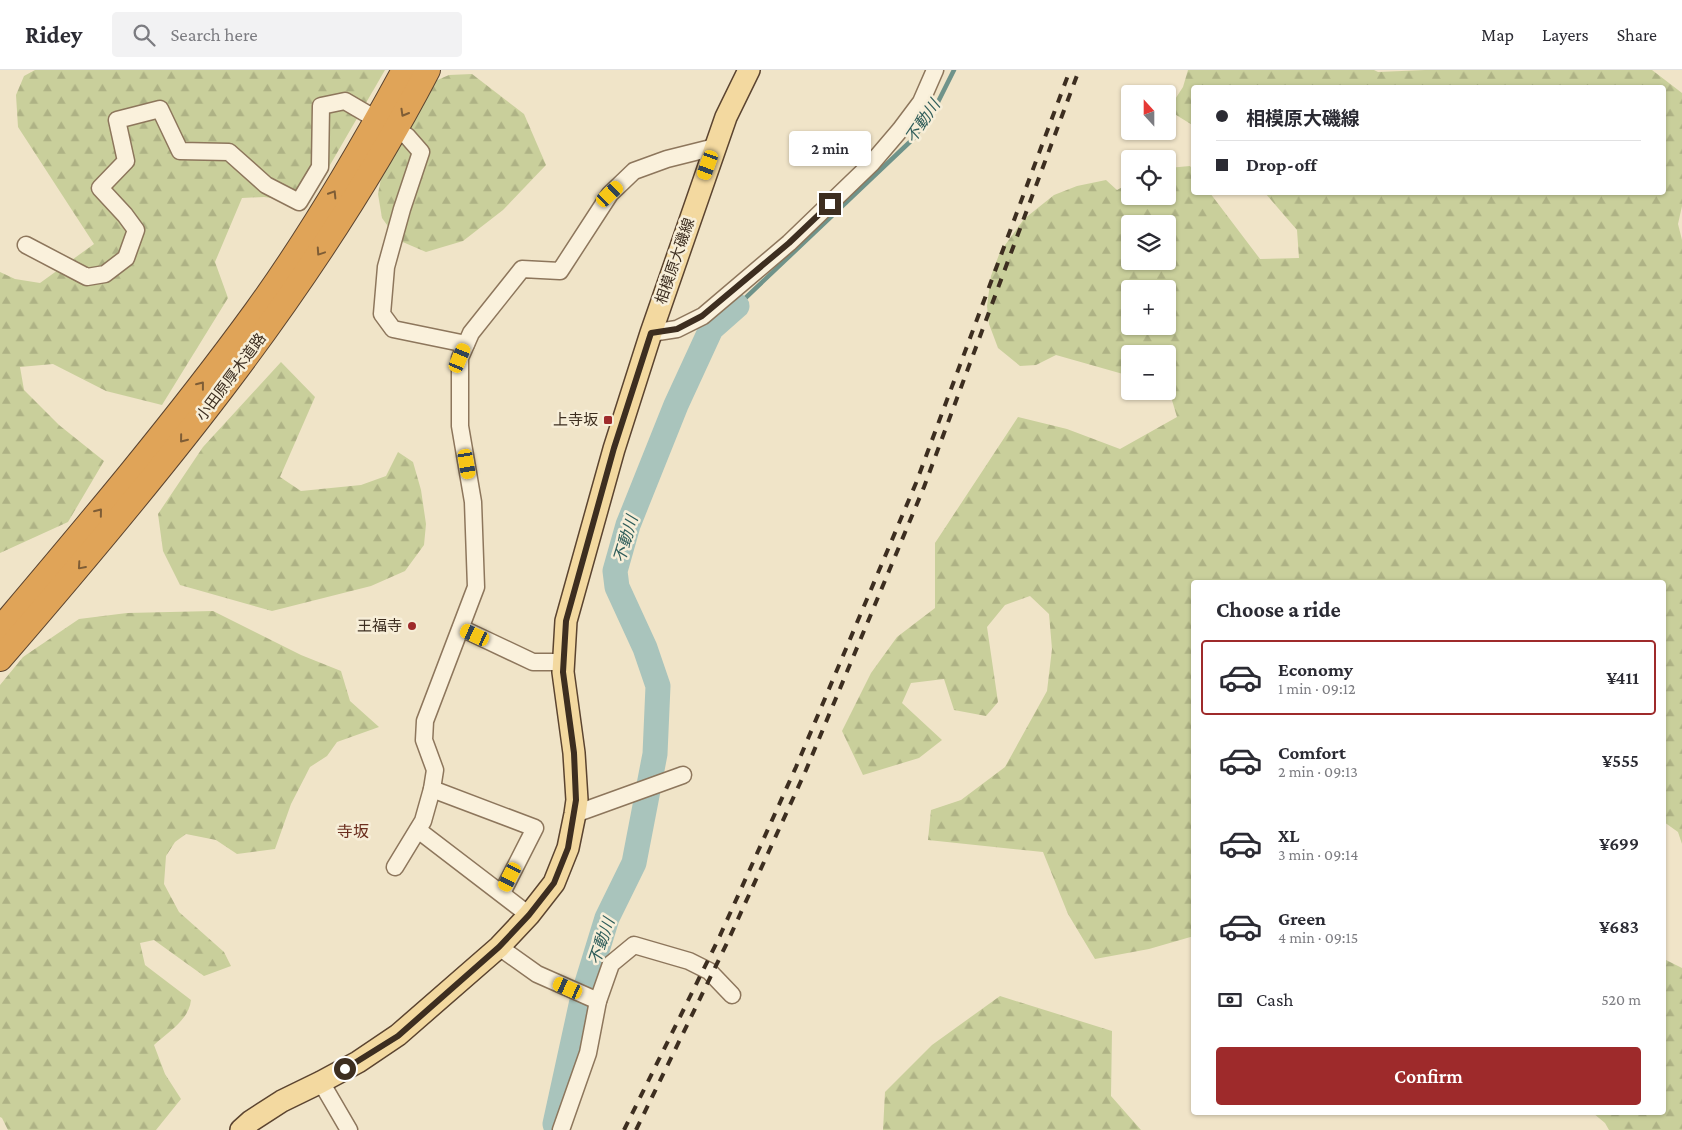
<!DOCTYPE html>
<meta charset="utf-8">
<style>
body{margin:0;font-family:"Crimson Pro","Noto Sans JP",serif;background:#f2f2f3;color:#2b2b33;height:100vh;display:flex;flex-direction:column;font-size:19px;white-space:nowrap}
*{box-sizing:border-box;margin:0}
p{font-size:16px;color:#7c7c81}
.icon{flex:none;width:28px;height:28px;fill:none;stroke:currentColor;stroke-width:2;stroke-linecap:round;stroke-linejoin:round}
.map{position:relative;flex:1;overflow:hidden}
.panel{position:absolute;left:1191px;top:510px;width:475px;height:535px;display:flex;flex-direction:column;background:#fff;border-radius:5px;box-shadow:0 1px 4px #0004}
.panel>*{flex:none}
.hud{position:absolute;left:1191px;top:15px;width:475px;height:110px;border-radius:5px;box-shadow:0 1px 4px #0004;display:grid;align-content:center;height:110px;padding:0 25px;background:#fff}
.needle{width:32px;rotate:339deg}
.controls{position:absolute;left:1121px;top:15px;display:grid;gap:10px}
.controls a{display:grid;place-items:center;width:55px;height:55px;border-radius:5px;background:#fff;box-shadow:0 1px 4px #0004;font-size:25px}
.end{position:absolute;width:22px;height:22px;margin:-11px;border:6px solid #3d2e20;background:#fff;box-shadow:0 0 0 2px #fff}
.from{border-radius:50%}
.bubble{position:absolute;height:35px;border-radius:5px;background:#fff;box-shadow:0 1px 4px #0004;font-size:16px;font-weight:600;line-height:35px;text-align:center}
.car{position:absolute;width:15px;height:30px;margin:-15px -8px;border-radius:6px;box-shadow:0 0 4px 1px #0007;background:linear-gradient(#f5c518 24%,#345 0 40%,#f5c518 0 76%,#345 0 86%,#f5c518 0)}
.hud b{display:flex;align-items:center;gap:18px;height:48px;font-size:19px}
.hud b+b{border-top:1px solid #e1e1e2}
.hud i{width:12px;height:12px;background:#2b2b33}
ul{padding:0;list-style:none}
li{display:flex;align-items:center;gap:15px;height:75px;margin:0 10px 8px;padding:0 15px;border:2px solid transparent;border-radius:5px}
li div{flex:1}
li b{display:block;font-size:19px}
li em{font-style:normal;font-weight:600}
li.on{border-color:#9e2a2b}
li>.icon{width:45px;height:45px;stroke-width:1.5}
h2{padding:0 25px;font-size:22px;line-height:60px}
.pay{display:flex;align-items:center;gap:12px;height:55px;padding:0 25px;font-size:19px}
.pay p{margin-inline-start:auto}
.action{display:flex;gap:10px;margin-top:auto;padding:10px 25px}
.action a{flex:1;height:58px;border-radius:5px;background:#9e2a2b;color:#fff;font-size:20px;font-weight:600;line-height:58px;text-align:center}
header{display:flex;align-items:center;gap:30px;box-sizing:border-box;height:70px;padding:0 25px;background:#fff;border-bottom:1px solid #e1e1e2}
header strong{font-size:24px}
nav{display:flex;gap:28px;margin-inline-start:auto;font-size:18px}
.search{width:350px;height:45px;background:#f2f2f3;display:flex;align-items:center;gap:12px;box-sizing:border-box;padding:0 18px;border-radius:5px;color:#7c7c81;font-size:19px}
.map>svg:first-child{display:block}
</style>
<header>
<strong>Ridey</strong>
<div class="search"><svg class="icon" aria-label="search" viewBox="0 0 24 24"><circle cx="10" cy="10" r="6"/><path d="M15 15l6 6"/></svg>Search here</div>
<nav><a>Map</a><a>Layers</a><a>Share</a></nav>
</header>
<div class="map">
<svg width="1682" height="1060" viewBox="0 0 1682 1060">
<defs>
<pattern id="forest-firs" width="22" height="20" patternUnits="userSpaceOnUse" patternTransform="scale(1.25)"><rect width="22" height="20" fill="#c9cf9b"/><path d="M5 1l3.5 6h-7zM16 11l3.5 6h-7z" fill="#aeb285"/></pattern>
</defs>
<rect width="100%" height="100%" fill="#f0e4c8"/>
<g fill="url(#forest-firs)" fill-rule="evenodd">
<path d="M35,0H385L308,133L264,127L242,128L215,192L228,228L162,335L106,321L53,294L20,297L24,320L59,355L104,391L68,452L0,483V202L15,209L40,213L94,174L18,57L16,25L24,6Z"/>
<path d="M1188,0H1374L1378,2L1425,0H1652L1682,23V136L1678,154L1682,170V774L1678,762L1664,752V512H1194V866L1149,879L1095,889L1068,844L1043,782L928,770L931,740L961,730L1005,697L1047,621L1052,579L1049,544L1030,526L1005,535L987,557L998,632L986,646L954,640L944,609L911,613L902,633L942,670L919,688L863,705L842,661L871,603L897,567L935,538V473L1018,347L1067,359L1120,379L1177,347L1168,317V284H1130V306L1056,285L1036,295L1020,296L998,278L989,254L987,236L991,206L1000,182L1024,149L1054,125L1077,116L1106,110L1117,120L1130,113V126H1168V98L1190,96L1194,102V122L1210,123L1260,189L1299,188L1297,160L1265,123L1664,122V18H1194V56L1168,40L1183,17ZM1130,154H1168V191H1130ZM1130,219H1168V256H1130Z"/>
<path d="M472,4L524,44L546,95L503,140L463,171L426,182L398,170L382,148L378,124L383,98L435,11L449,5Z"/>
<path d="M281,292L315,327L280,407L301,421L361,415L386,406L398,382L413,392L421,420L426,454L424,475L405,501L371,516L272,541L180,515L163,481L158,444L203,377Z"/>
<path d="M213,541L301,585L341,601L350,631L379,657L337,672L327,686L310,697L291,734L275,779L237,784L216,770L186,764L175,772L166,786L164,814L179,842L224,882L231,896L204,906L154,870L140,873L145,895L191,930C189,950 168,962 154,975L165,1004L181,1029L156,1060H8L2,1048L0,1047V615L23,587L79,549L127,543Z"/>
<path d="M1664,889L1682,898V1060H1609L1605,1053L1593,1043L1664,1042Z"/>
<path d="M1000,926L1112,961L1111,1026L1141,1060H883L885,1022L932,975Z"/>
</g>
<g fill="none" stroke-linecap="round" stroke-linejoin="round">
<path stroke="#6f938a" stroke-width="4.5" d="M737,236L914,68L938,32L954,0"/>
<path stroke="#a9c4bc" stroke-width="25" d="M557,1060L555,1054L583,926L607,848L634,793L655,684L658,616L645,578L617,517L615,501L628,455L676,335L711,259L737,236"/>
<defs>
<g id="minor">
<path d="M407,66L421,82L402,139L386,197L382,244L393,259L466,274"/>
<path d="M26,175L87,207L105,204L126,188L136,160L125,145L100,118L126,91L117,50L160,39L180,81L229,82L266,115L299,132L320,97L321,36L345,31L369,45"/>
<path d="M651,263L677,259L703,246L789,173L871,94L900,60L921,32L935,0"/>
<path d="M461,558L533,592H563"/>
<path d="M432,719L535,758L502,823"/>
<path d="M575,744L683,705"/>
<path d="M418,760L529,845"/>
<path d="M395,797L423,751L432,719L435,700L424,670L425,651L476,517L473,432L460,356V288L471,263L522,199L560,201L610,124L634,101L667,89L715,77"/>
<path d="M499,877L537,904L598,931"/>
<path d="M321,1012L349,1060"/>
<path d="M561,1060L588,983L598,931L611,894L634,875L689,891L709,901L732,925"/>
</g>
<path id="major" d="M241,1060L251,1051L282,1031L321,1012L358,992L398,965L499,877L529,845L554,813L568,778L575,744L577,730L574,683L563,602L566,551L614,379L651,263L726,47L749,0"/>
<g id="highway">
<path d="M0,559C88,455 176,351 256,241C311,165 359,83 404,0"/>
<path d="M0,589C159,405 315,217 428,0"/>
</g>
</defs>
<use href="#minor" stroke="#8d765c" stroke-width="19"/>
<use href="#major" stroke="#5b4430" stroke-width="24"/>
<use href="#highway" stroke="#5b4430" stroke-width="26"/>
<use href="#minor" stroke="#faf1dc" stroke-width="16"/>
<use href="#major" stroke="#f3d9a0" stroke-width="21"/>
<use href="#highway" stroke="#e0a458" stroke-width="24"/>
<g stroke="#3d2e20" stroke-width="4" stroke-dasharray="9 9" stroke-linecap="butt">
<path d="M624,1060L718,870L796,697L916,413L1070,0"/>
<path d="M636,1060L727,873L806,700L924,417L1079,0"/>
</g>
</g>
<defs><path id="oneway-chevron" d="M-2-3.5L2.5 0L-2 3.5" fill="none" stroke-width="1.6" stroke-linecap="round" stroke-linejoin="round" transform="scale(1.25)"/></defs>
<g stroke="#7e5d36">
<use href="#oneway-chevron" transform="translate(404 43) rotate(120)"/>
<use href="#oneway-chevron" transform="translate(333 124) rotate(-58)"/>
<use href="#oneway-chevron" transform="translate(320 182) rotate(124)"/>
<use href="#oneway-chevron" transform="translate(201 315) rotate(-52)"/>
<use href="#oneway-chevron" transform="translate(183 369) rotate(129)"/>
<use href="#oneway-chevron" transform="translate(99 442) rotate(-51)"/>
<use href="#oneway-chevron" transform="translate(81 496) rotate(131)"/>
</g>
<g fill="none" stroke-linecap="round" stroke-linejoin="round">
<path stroke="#3d2e20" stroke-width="6" d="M345,999L398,966L499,877L529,845L554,813L568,778L576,730L574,683L563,602L566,551L614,378L651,263L677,259L702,246L789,173L830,134"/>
</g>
<g fill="#9e2a2b" stroke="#f7eed8" stroke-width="2">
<rect x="603" y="345" width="10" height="10" rx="2.5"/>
<circle cx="412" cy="556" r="5"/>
</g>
<g text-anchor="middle" stroke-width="5" stroke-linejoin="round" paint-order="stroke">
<g font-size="15" fill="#3d2e20" stroke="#f7eed8">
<text transform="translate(675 191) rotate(-71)" y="5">相模原大磯線</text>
<text transform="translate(231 307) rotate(-53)" y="5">小田原厚木道路</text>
</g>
<g font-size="15" fill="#3d2e20" stroke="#f7eed8" text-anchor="end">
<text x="598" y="355">上寺坂</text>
<text x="402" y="561">王福寺</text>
</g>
<g font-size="16" font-style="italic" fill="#2f5d5a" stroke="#f7eed8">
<text transform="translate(922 51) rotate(-56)" y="6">不動川</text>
<text transform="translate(625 469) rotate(-73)" y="6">不動川</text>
<text transform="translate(601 871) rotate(-71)" y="6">不動川</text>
</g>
<g font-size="16" fill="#6b2e1e" stroke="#f7eed8">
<text x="353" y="767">寺坂</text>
</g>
</g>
</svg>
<div class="controls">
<a><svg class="needle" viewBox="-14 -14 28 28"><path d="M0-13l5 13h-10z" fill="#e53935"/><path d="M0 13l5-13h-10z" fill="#7c7c81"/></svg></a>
<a><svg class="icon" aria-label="locate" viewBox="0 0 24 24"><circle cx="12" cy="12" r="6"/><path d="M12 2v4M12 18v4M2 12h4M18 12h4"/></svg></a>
<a><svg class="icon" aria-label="layers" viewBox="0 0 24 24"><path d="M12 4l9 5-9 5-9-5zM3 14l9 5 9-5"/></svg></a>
<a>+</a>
<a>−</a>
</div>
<i class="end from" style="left:345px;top:999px"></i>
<i class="end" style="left:830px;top:134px"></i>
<div class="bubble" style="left:789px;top:61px;width:82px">2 min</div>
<i class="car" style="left:708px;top:95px;rotate:200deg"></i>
<i class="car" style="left:610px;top:124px;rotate:47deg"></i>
<i class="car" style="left:460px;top:288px;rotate:23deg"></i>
<i class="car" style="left:467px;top:394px;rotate:170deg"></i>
<i class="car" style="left:475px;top:565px;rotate:295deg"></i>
<i class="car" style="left:510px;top:807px;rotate:207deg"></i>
<i class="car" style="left:568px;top:918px;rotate:294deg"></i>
<div class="hud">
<b><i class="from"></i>相模原大磯線</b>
<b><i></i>Drop-off</b>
</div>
<section class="panel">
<h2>Choose a ride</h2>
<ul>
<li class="on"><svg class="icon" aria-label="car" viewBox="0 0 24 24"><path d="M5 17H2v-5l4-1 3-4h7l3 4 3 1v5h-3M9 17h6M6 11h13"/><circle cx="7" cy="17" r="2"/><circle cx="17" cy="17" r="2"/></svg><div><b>Economy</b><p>1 min · 09:12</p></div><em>¥411</em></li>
<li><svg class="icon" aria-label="car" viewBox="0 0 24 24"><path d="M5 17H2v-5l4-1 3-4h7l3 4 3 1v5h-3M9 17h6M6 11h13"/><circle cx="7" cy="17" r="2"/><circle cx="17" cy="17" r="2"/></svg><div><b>Comfort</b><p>2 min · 09:13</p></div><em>¥555</em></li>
<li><svg class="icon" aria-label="car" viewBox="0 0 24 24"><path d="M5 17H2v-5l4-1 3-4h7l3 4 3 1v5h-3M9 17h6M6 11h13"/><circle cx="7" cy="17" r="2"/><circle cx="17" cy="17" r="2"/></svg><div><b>XL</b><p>3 min · 09:14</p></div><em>¥699</em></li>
<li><svg class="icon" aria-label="car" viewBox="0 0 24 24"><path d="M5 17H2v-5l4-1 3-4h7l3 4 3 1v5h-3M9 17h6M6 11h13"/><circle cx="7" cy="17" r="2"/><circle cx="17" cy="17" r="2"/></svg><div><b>Green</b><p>4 min · 09:15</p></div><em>¥683</em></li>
</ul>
<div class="pay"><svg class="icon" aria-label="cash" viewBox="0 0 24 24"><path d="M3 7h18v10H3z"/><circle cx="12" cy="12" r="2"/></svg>Cash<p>520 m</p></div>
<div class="action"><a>Confirm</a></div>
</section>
</div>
